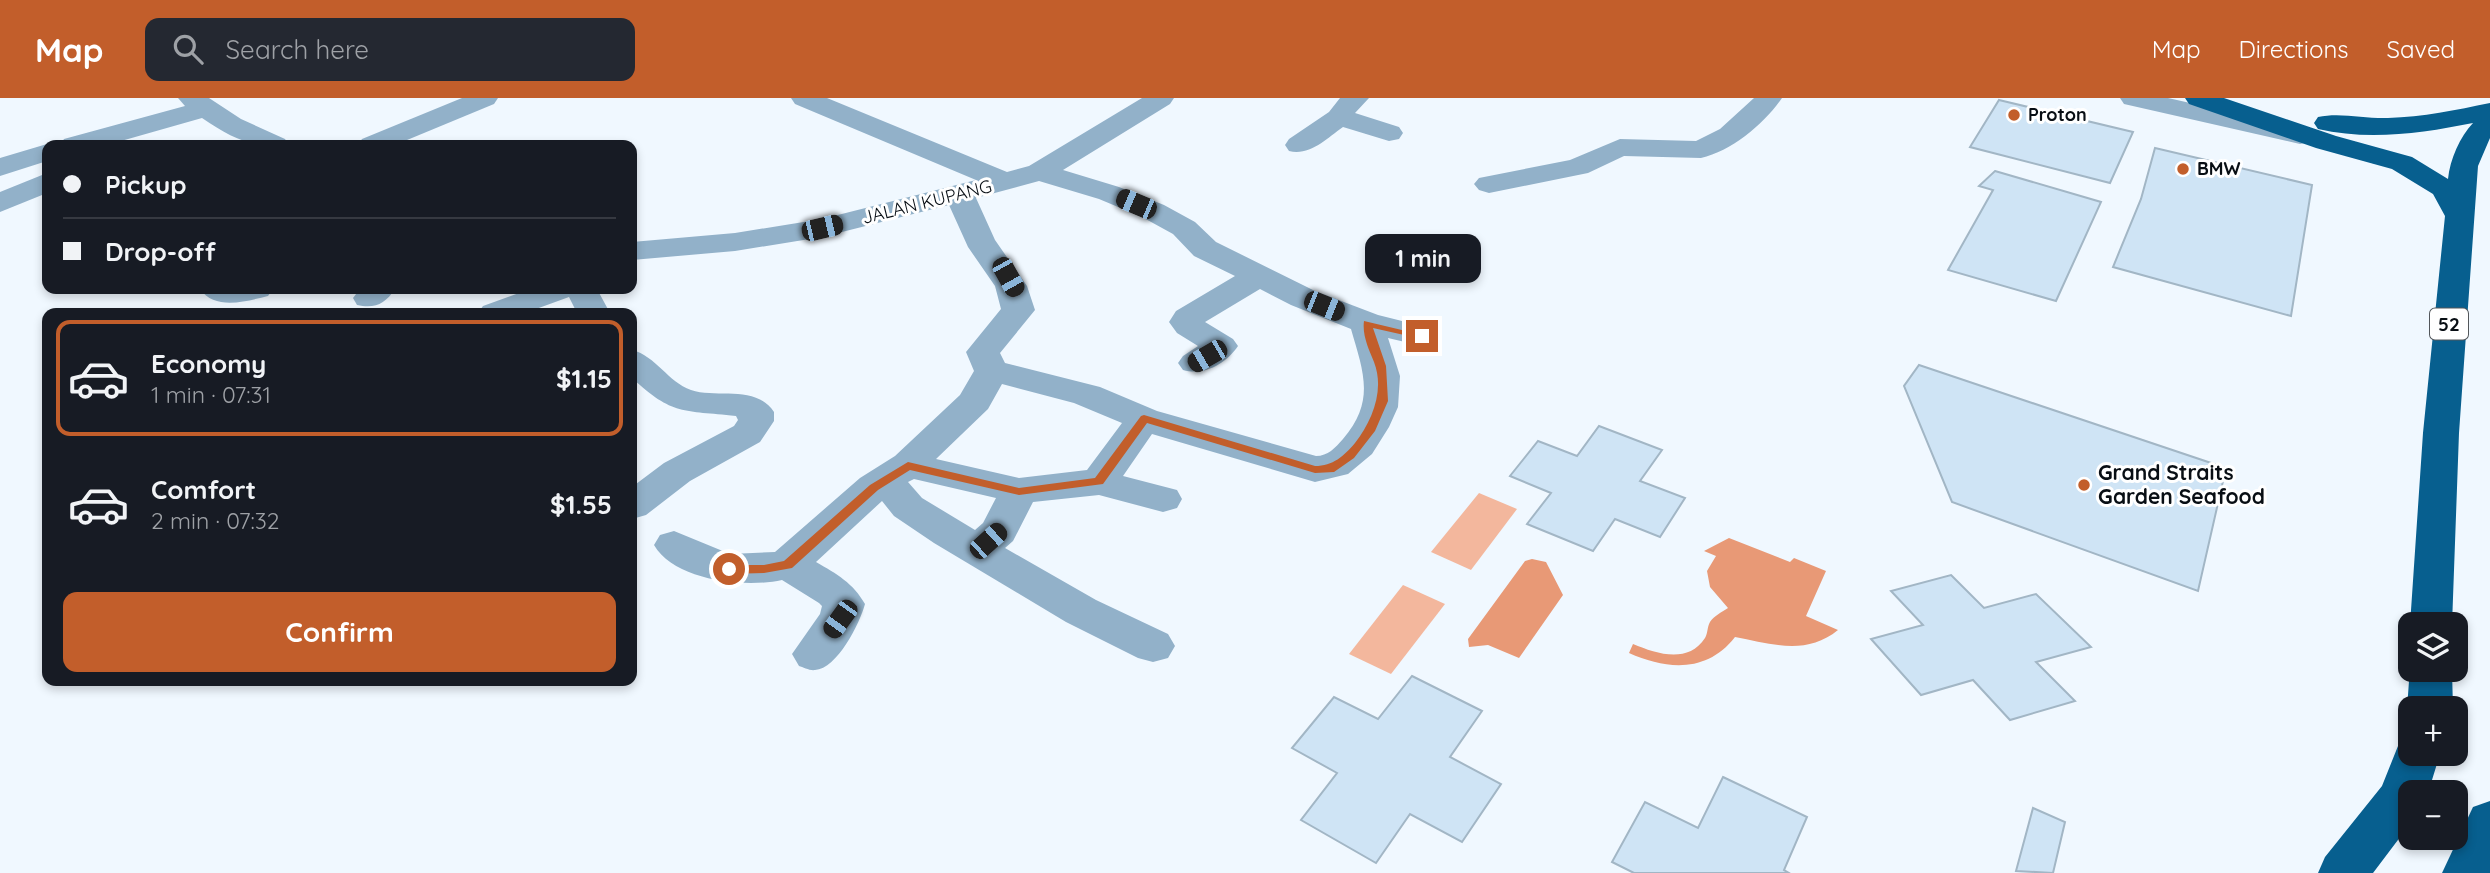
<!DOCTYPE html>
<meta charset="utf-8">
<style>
body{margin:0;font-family:Quicksand,sans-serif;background:#242831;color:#f1f3f6;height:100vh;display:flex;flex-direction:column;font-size:26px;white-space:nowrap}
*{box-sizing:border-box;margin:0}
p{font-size:23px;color:#9ea1a6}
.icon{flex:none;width:38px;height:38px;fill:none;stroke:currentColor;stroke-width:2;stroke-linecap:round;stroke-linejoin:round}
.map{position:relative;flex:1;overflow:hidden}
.drawer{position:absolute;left:42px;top:210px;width:595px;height:378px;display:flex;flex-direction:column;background:#171b24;border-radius:14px;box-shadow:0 4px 10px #0003}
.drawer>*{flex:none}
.hud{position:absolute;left:42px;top:42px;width:595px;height:154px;border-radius:14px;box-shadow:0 4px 10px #0003;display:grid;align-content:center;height:154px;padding:0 21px;background:#171b24}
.tools{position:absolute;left:2398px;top:514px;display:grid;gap:14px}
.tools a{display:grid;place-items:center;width:70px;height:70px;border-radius:14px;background:#171b24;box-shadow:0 4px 10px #0003;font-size:35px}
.end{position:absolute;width:32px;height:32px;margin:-16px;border:9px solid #c25e2b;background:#fff;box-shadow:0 0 0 4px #fff}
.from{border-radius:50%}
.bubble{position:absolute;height:49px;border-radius:14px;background:#171b24;box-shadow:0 4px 10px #0003;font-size:23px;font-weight:800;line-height:49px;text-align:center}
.car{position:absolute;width:21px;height:42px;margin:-21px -10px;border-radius:9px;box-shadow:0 0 5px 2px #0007;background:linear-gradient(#222 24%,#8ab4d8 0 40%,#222 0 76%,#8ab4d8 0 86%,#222 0)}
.hud b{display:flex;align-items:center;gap:24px;height:66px;font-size:26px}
.hud b+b{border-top:2px solid #363941}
.hud i{width:18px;height:18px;background:#f1f3f6}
ul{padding:12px 0 0;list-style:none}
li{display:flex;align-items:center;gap:21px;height:116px;margin:0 14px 10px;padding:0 7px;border:4px solid transparent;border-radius:14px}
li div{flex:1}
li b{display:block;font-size:26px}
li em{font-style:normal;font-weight:800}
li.selected{border-color:#c25e2b}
li>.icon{width:63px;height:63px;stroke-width:1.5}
.cta{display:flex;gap:14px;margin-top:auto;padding:14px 21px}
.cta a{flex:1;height:80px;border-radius:14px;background:#c25e2b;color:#fff;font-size:28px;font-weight:800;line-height:80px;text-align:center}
header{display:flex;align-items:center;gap:42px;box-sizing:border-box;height:98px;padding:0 35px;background:#c25e2b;color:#fff}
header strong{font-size:33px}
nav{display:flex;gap:38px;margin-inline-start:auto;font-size:24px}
.search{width:490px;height:63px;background:#242831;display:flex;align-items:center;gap:18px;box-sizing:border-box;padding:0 24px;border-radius:14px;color:#9ea1a6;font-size:26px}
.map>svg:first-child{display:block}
</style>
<header>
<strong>Map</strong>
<div class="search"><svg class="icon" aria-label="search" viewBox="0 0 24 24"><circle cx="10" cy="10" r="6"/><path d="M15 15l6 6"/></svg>Search here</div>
<nav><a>Map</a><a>Directions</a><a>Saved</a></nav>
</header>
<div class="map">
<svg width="2490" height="775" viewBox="0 0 2490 775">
<rect width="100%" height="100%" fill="#f0f8ff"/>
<g fill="#f3b79d">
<path d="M1479,395L1517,411L1471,472L1431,454Z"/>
<path d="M1403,487L1445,506L1391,576L1349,556Z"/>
</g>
<g fill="#e89976">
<path d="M1729,440L1790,464L1794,460L1826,473L1806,518L1838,532C1806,558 1772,546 1735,539C1707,575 1667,572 1629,555L1633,546C1657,556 1688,566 1705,540C1708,535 1707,529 1710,524C1714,518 1722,514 1728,510L1710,489L1707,473L1716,458L1704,453Z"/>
<path d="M1532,461L1546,464L1563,497L1519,560L1488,547L1469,549L1468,541L1525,463Z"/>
</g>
<g fill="#cfe4f5" stroke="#a2b6c5" stroke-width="2">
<path d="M1999,2L2133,34L2110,85L1970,49Z"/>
<path d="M2155,50L2312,87L2291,218L2113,169L2141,101Z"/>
<path d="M1995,73L2101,104L2056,203L1948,172L1993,92L1979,88Z"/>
<path d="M1919,267L2226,370L2198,493L1952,404L1904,288Z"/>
<path d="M1599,328L1662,352L1640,383L1685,400L1660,439L1615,421L1593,453L1527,426L1551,395L1510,378L1538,343L1577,358Z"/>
<path d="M1951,477L1984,510L2036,496L2091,549L2036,564L2075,603L2010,622L1973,582L1921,597L1871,541L1923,527L1891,493Z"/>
<path d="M1412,578L1482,613L1450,659L1501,686L1462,744L1410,716L1376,765L1301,722L1337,675L1292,650L1334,599L1378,621Z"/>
<path d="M1723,679L1807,719L1784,772L1789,775H1634L1612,764L1645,704L1698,730Z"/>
<path d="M2033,710L2065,724L2053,775L2016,773Z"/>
</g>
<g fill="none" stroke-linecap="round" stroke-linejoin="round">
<g fill="#92b1c9" fill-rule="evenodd">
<path d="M178,0H209L241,21L285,41L289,47C249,49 235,42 202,20L107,47H60L64,41L185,8Z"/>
<path d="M462,0H498L494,6L395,47H358L362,41Z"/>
<path d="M791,0H827L1007,74L1029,68L1142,0H1174L1170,6L1063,72L1119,89L1164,107L1195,124L1216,144L1315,193L1378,217L1434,231L1439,238L1434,245L1422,248L1388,240L1400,278L1398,309L1389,329L1372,356L1348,376L1315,384L1152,336L1123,378L1177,392L1182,401L1177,410L1163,414L1099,397L1033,404L1013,443L1005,450L1096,502L1168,536L1175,548L1168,560L1153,564L1138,560L1066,524L934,445L894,418L882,403L816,464C837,476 853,485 865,506C860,525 837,571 815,572C810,573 803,569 799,568L792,556L820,516L822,508L819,505L782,482C745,490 675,483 654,447L660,437L674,433L730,456L775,454L860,380L895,358L960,297L974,273L966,254L1001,211L995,188L968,149L949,107L822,139L735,153L632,162V144L735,135L822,121L976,82L795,6ZM1039,83L1099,101L1142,119L1173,136L1194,158L1235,178L1176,213L1169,224L1177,235L1198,248L1183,258L1178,265L1183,272C1204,278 1226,266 1238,248L1233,241L1205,224L1260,191L1291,207L1351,231C1363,273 1376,303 1343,341C1335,350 1328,358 1316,358L1157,313L1100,289L1005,265L1000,255L1035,212L1027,188L995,142L976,100ZM1002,286L1074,305L1122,325L1087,372L1019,380L936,361L988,311ZM914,381L996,400L983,425L975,432L922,400L908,384Z"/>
<path d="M1340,0H1369L1355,15L1399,29L1403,35L1399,41L1389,43L1343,29C1326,41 1310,58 1289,53L1285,47L1289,41L1329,14Z"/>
<path d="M1754,0H1782C1764,26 1732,53 1701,60L1624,58L1588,75L1489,95L1479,92L1474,86L1479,80L1570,62L1620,41L1696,43L1720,31Z"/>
<path d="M2120,0H2168L2310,32L2314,38L2310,44L2300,46L2124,6Z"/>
<path d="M47,46L54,47H47V63L0,78V60Z"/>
<path d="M47,75V95L0,114V94Z"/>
<path d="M200,191H273L268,198C247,203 215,213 200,191Z"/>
<path d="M360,191H395C385,206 375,211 357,207L353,200Z"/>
<path d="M530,191H597L610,215H577L569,199L525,215H478L483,208Z"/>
<path d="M632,252C656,258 668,284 691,292C718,301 755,286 774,314V323L760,344L690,383L646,417L632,421V389L664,365L734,328L738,322L736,318C683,312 673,318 632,280Z"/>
</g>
<g fill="#075f8f" fill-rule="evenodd">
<path d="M2185,0H2224L2336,38L2412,59L2448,81C2450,61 2460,39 2473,25C2423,35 2369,43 2318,31L2314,25L2318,19C2340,14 2366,21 2388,20C2423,19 2456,12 2490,5V40L2478,68L2459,335L2452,527H2410L2423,335L2445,118L2433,96L2392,71L2316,50L2189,6Z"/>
<path d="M2410,569V572H2452L2453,611H2410V616L2407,611Z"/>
<path d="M2410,639V656H2440L2428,695H2410V726L2373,775H2318L2325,759L2382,688L2400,643Z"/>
<path d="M2490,703V775H2442L2473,709Z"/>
</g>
</g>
<path fill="#c25e2b" d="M1364,223L1427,238L1422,241L1373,230L1386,268L1388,303L1375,333L1354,360L1334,374L1315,375L1147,325L1103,386L1019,397L910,372L878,392L792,470L764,475L729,476L723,471L729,467H764L784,463L870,387L908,364L1019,390L1095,380L1141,318L1144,317L1315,368C1333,368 1344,358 1355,345C1372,323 1385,292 1374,264C1369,252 1362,237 1364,223Z"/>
<g fill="#c25e2b" stroke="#fff" stroke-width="2.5">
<circle cx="2014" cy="17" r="7"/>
<circle cx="2183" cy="71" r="7"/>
<circle cx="2084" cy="387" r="7"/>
</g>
<g text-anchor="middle" stroke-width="6" stroke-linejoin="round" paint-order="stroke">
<g font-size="18" font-weight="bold" fill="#080e14" stroke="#fff" text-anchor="start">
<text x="2028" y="23">Proton</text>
<text x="2197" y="77">BMW</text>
</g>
<g font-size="18" fill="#080e14" stroke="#fff">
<text transform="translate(927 104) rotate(-14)" y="6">JALAN KUPANG</text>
</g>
<rect fill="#fff" stroke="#52565a" stroke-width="2" x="2430" y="210.5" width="38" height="31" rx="5"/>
<g font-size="19" font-weight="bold" fill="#080e14">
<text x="2449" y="233">52</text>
</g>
<g font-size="21" font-weight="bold" fill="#080e14" stroke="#fff" text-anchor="start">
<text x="2098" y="382">Grand Straits<tspan x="2098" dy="24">Garden Seafood</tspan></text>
</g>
</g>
</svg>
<div class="tools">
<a><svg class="icon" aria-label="layers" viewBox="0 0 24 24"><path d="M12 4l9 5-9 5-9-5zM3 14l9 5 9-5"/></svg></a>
<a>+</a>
<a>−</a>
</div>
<i class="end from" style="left:729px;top:471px"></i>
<i class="end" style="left:1422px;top:238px"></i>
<div class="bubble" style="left:1365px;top:136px;width:116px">1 min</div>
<i class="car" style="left:1136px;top:106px;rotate:293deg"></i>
<i class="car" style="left:822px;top:130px;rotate:77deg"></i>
<i class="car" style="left:1008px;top:179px;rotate:151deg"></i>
<i class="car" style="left:1324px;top:208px;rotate:112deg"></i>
<i class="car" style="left:1207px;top:258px;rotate:240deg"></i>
<i class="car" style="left:988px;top:443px;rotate:48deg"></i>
<i class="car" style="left:840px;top:521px;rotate:216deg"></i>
<div class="hud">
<b><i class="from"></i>Pickup</b>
<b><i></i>Drop-off</b>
</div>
<section class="drawer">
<ul>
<li class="selected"><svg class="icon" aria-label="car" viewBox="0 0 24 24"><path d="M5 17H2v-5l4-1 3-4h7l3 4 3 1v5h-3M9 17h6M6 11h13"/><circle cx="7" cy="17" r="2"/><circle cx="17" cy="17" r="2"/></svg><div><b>Economy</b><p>1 min · 07:31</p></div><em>$1.15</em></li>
<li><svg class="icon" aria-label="car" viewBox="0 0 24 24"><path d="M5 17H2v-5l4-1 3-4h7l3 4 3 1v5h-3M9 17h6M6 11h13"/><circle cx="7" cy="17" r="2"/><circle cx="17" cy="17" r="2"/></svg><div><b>Comfort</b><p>2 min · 07:32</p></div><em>$1.55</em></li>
</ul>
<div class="cta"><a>Confirm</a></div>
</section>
</div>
